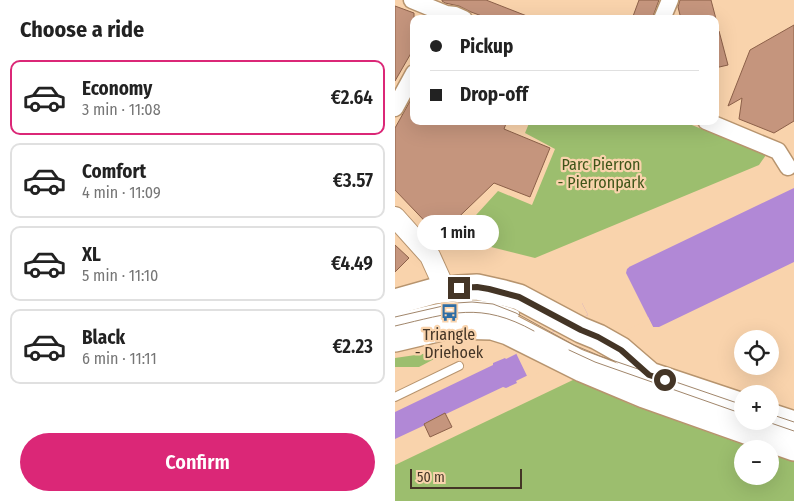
<!DOCTYPE html>
<meta charset="utf-8">
<style>
body{margin:0;font-family:"Fira Sans Condensed",sans-serif;background:#f6f6f6;color:#222;height:100vh;display:flex;flex-direction:column;font-size:19px;white-space:nowrap}
*{box-sizing:border-box;margin:0}
p{font-size:16px;color:#767676}
.icon{flex:none;width:28px;height:28px;fill:none;stroke:currentColor;stroke-width:2;stroke-linecap:round;stroke-linejoin:round}
.map{position:relative;flex:1;overflow:hidden}
.panel{display:flex;flex-direction:column;background:#fff;width:395px}
.panel>*{flex:none}
.banner{position:absolute;left:15px;top:15px;width:309px;height:110px;border-radius:10px;box-shadow:0 5px 20px #0002;display:grid;align-content:center;height:110px;padding:0 20px;background:#fff}
.buttons{position:absolute;left:339px;top:330px;display:grid;gap:10px}
.buttons a{display:grid;place-items:center;width:45px;height:45px;border-radius:50%;background:#fff;box-shadow:0 5px 20px #0002;font-size:25px}
.scale{position:absolute;left:15px;bottom:12px;width:112px;box-sizing:border-box;padding-left:5px;border:2px solid #443526;border-top:0;font-size:14px;line-height:18px;white-space:nowrap;color:#443526;-webkit-text-stroke:4px #f9d3ac;paint-order:stroke}
.end{position:absolute;width:22px;height:22px;margin:-11px;border:6px solid #443526;background:#fff;box-shadow:0 0 0 2px #fff}
.from{border-radius:50%}
.bubble{position:absolute;height:35px;border-radius:18px;background:#fff;box-shadow:0 5px 20px #0002;font-size:16px;font-weight:600;line-height:35px;text-align:center}
.banner b{display:flex;align-items:center;gap:18px;height:48px;font-size:19px}
.banner b+b{border-top:1px solid #e0e0e0}
.banner i{width:12px;height:12px;background:#222}
ul{padding:0;list-style:none}
li{display:flex;align-items:center;gap:15px;height:75px;margin:0 10px 8px;padding:0 10px;border:2px solid #e0e0e0;border-radius:10px}
li div{flex:1}
li b{display:block;font-size:19px}
li em{font-style:normal;font-weight:600}
li.current{border-color:#db2777}
li>.icon{width:45px;height:45px;stroke-width:1.5}
h2{padding:0 20px;font-size:22px;line-height:60px}
.action{display:flex;gap:10px;margin-top:auto;padding:10px 20px}
.action a{flex:1;height:58px;border-radius:30px;background:#db2777;color:#fff;font-size:20px;font-weight:600;line-height:58px;text-align:center}
main{display:flex;flex:1;min-height:0}
.map>svg:first-child{display:block}
</style>
<main>
<section class="panel">
<h2>Choose a ride</h2>
<ul>
<li class="current"><svg class="icon" aria-label="car" viewBox="0 0 24 24"><path d="M5 17H2v-5l4-1 3-4h7l3 4 3 1v5h-3M9 17h6M6 11h13"/><circle cx="7" cy="17" r="2"/><circle cx="17" cy="17" r="2"/></svg><div><b>Economy</b><p>3 min · 11:08</p></div><em>€2.64</em></li>
<li><svg class="icon" aria-label="car" viewBox="0 0 24 24"><path d="M5 17H2v-5l4-1 3-4h7l3 4 3 1v5h-3M9 17h6M6 11h13"/><circle cx="7" cy="17" r="2"/><circle cx="17" cy="17" r="2"/></svg><div><b>Comfort</b><p>4 min · 11:09</p></div><em>€3.57</em></li>
<li><svg class="icon" aria-label="car" viewBox="0 0 24 24"><path d="M5 17H2v-5l4-1 3-4h7l3 4 3 1v5h-3M9 17h6M6 11h13"/><circle cx="7" cy="17" r="2"/><circle cx="17" cy="17" r="2"/></svg><div><b>XL</b><p>5 min · 11:10</p></div><em>€4.49</em></li>
<li><svg class="icon" aria-label="car" viewBox="0 0 24 24"><path d="M5 17H2v-5l4-1 3-4h7l3 4 3 1v5h-3M9 17h6M6 11h13"/><circle cx="7" cy="17" r="2"/><circle cx="17" cy="17" r="2"/></svg><div><b>Black</b><p>6 min · 11:11</p></div><em>€2.23</em></li>
</ul>
<div class="action"><a>Confirm</a></div>
</section>
<div class="map">
<svg width="399" height="501" viewBox="0 0 399 501">
<rect width="100%" height="100%" fill="#f9d3ac"/>
<g fill="#9cbe6e">
<path d="M135,121H287L371,155L364,165L140,258L60,238L103,191L137,205L160,149L130,133Z"/>
<path d="M41,352L43,357L24,367H0V358Z"/>
<path d="M180,379L237,405L361,449H348V476H375V453L399,462V501H0V465Z"/>
</g>
<path fill="#b188d6" d="M399,188V262L264,327H258L253,317L121,381L122,383L111,388L108,387L51,414H50L30,423V425L0,439V412L98,365V363L110,358L111,359L121,354L126,347L193,315L187,303L234,267Z"/>
<path fill="#f9d3ac" d="M233,264L234,267L232,269L231,273L258,327H263L264,330L257,329L252,320L133,378L120,351L121,350L193,315L186,301Z"/>
<g fill="#c5957d" stroke="#8c6049">
<path d="M47,0H91L137,18L136,19H95L76,12L64,6L50,3L47,1Z"/>
<path d="M244,0H264L257,19H237Z"/>
<path d="M285,0H316L321,19H286L283,7Z"/>
<path d="M0,6L19,13V48L0,81Z"/>
<path d="M399,25V121L379,133L344,119L347,98L333,106L355,50Z"/>
<path d="M320,31H324L333,65L320,68Z"/>
<path d="M19,94V121H112L109,129L155,148L135,197L99,183L44,236L0,190V128Z"/>
<path d="M0,245L14,258L0,272Z"/>
<path d="M50,413L57,427L35,437L29,424Z"/>
</g>
<g fill="none" stroke-linecap="round" stroke-linejoin="round">
<defs>
<g id="service">
<path d="M0,318C44,308 76,295 120,314"/>
<path d="M0,324C44,314 79,301 123,321L186,354L239,374"/>
<path d="M0,397L64,366"/>
</g>
<g id="minor">
<path d="M17,0L51,14L60,15L69,19"/>
<path d="M267,19L275,0"/>
<path d="M0,108L19,73"/>
<path d="M311,121L383,151L393,167"/>
</g>
<path id="tertiary" d="M0,217L35,256L50,289"/>
<g id="primary">
<path d="M0,302L39,291L64,288L82,287L109,293L124,297L186,330L203,337L226,350L255,375L348,406"/>
<path d="M0,339L55,326L97,327L113,332L187,369L249,395L399,448"/>
<path d="M375,416L399,424"/>
</g>
</defs>
<use href="#service" stroke="#b7946e" stroke-width="10"/>
<use href="#minor" stroke="#b7946e" stroke-width="19"/>
<use href="#tertiary" stroke="#b7946e" stroke-width="22"/>
<use href="#primary" stroke="#b7946e" stroke-width="28"/>
<use href="#service" stroke="#fff" stroke-width="8"/>
<use href="#minor" stroke="#fff" stroke-width="16"/>
<use href="#tertiary" stroke="#fff" stroke-width="20"/>
<use href="#primary" stroke="#fff" stroke-width="25"/>
<g stroke="#a1866b" stroke-width="1">
<path d="M0,317L61,303L77,302L98,304L121,313L179,345L205,356L348,405"/>
<path d="M0,326C56,313 85,301 139,331"/>
<path d="M174,350L200,362L348,414"/>
<path d="M375,414L399,422"/>
<path d="M370,421L399,431"/>
</g>
</g>
<g fill="none" stroke-linecap="round" stroke-linejoin="round">
<path stroke="#443526" stroke-width="6" d="M64,288L82,287L94,289L124,297L186,330L203,337L226,350L254,375L270,380"/>
</g>
<defs>
<symbol id="bus-bare" viewBox="-9 -9 18 18"><path d="M-5-6H5V4H4V6H2V4H-2V6H-4V4H-5ZM-3.5-4V0h7V-4ZM-3.5 1.2v1.5H-2V1.2ZM2 1.2v1.5H3.5V1.2Z" fill="#2e6da4" stroke="#f9d3ac" stroke-width="2.5" paint-order="stroke"/></symbol>
</defs>
<g fill-rule="evenodd">
<use href="#bus-bare" x="42" y="300" width="25" height="25"/>
</g>
<g text-anchor="middle" stroke-width="4.5" stroke-linejoin="round" paint-order="stroke">
<g font-size="16" fill="#3e5519" stroke="#f9d3ac">
<text x="206" y="170">Parc Pierron<tspan x="206" dy="18">- Pierronpark</tspan></text>
</g>
<g font-size="16" fill="#443526" stroke="#f9d3ac">
<text x="54" y="340">Triangle<tspan x="54" dy="18">- Driehoek</tspan></text>
</g>
</g>
</svg>
<div class="buttons">
<a><svg class="icon" aria-label="locate" viewBox="0 0 24 24"><circle cx="12" cy="12" r="6"/><path d="M12 2v4M12 18v4M2 12h4M18 12h4"/></svg></a>
<a>+</a>
<a>−</a>
</div>
<div class="scale">50 m</div>
<i class="end from" style="left:270px;top:380px"></i>
<i class="end" style="left:64px;top:288px"></i>
<div class="bubble" style="left:22px;top:215px;width:82px">1 min</div>
<div class="banner">
<b><i class="from"></i>Pickup</b>
<b><i></i>Drop-off</b>
</div>
</div>
</main>
